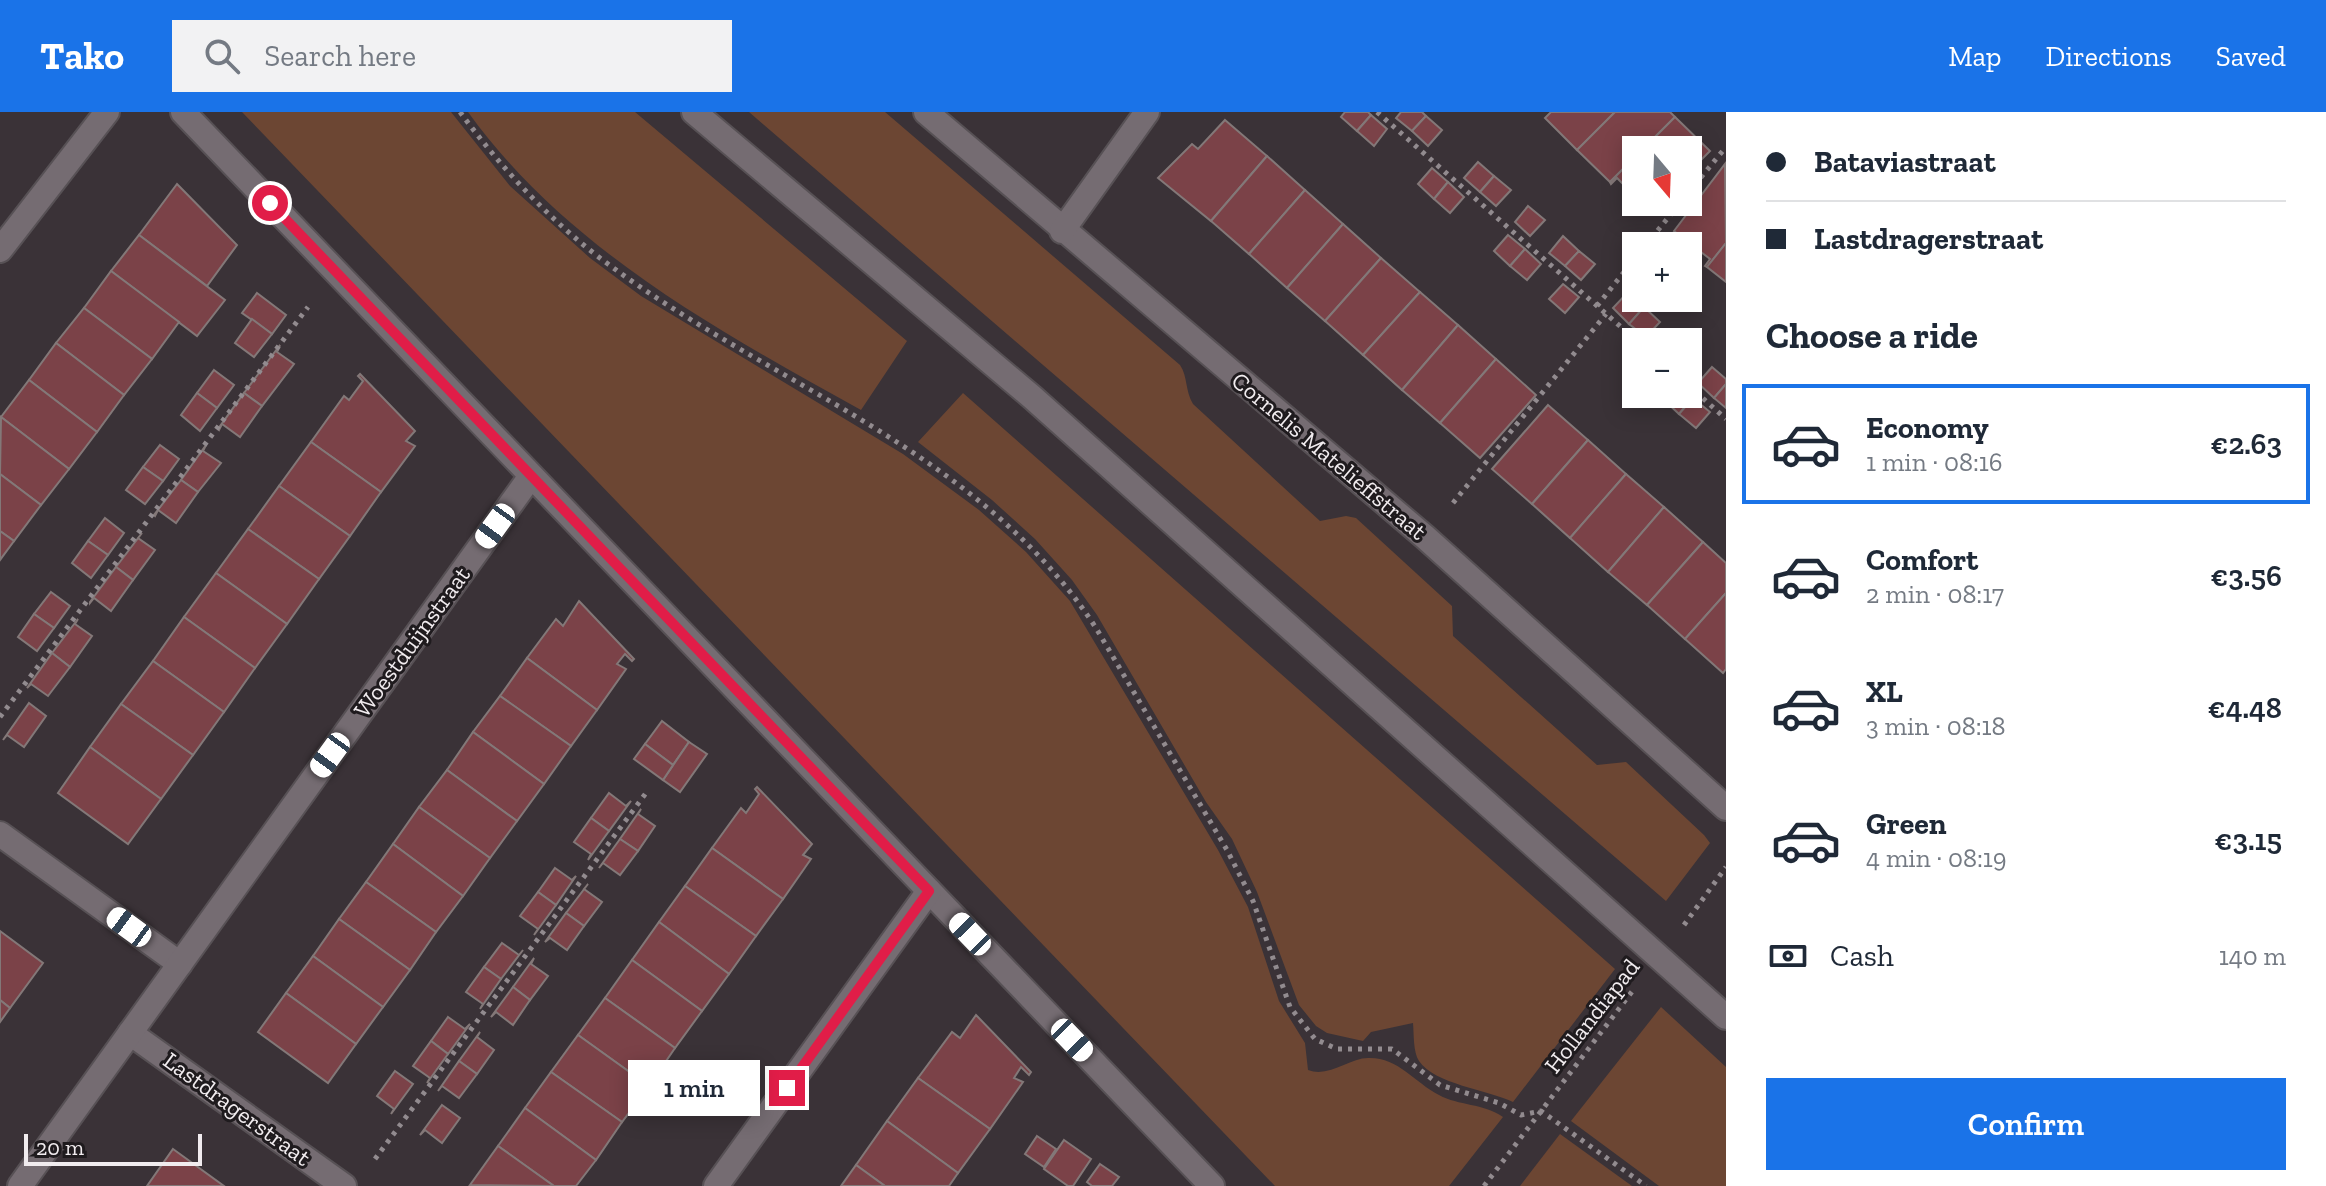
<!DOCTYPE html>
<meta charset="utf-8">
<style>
body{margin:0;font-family:"Zilla Slab",serif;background:#f2f2f3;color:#1f2937;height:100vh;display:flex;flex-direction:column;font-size:30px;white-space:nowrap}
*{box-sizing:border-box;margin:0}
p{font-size:26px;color:#747a83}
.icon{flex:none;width:44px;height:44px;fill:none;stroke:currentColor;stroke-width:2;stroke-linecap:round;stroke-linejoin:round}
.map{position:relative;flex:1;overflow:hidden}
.drawer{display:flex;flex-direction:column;background:#fff;width:600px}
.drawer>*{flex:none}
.guide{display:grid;align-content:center;height:176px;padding:0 40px;background:#fff}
.needle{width:52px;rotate:161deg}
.tools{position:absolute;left:1622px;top:24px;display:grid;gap:16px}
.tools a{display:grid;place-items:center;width:80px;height:80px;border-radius:0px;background:#fff;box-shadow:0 4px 20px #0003;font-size:40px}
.scale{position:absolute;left:24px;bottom:20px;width:178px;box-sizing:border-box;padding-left:8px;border:4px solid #f1ecef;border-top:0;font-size:22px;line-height:28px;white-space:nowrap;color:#f1ecef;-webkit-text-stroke:6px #1f1b1e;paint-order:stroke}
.end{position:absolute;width:36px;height:36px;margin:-18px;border:10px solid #e11d48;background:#fff;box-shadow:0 0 0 4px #fff}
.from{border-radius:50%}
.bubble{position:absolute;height:56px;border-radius:0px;background:#fff;box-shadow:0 4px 20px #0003;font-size:26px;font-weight:600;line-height:56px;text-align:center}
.car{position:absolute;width:24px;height:48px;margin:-24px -12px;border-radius:10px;box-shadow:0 0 6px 2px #0007;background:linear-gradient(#fff 24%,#345 0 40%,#fff 0 76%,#345 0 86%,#fff 0)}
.guide b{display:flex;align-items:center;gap:28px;height:76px;font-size:30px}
.guide b+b{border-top:2px solid #e0e1e3}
.guide i{width:20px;height:20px;background:#1f2937}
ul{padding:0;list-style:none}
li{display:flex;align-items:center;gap:24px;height:120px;margin:0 16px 12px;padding:0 24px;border:4px solid transparent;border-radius:0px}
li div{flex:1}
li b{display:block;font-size:30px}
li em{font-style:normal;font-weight:600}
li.current{border-color:#1a73e8}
li>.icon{width:72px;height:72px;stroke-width:1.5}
h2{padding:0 40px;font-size:36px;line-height:96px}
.pay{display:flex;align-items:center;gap:20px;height:88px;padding:0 40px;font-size:30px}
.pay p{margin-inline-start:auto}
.action{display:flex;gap:16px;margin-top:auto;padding:16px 40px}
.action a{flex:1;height:92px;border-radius:0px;background:#1a73e8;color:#fff;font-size:32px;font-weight:600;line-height:92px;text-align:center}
header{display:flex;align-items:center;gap:48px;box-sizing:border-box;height:112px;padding:0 40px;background:#1a73e8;color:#fff}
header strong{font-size:38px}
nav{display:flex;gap:44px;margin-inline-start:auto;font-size:28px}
.search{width:560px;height:72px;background:#f2f2f3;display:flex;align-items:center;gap:20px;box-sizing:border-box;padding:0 28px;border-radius:0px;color:#747a83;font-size:30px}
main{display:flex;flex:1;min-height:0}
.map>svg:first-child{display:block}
</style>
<header>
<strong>Tako</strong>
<div class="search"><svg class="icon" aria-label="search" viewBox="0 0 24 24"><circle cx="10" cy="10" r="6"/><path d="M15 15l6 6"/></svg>Search here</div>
<nav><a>Map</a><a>Directions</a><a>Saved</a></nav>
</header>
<main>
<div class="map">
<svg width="1726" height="1074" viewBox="0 0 1726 1074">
<rect width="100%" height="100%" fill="#3a3237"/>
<g fill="#6c4633">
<path d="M242,0H451L510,74L590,146L641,184L903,342L979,398L1026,440L1070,489L1218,738L1248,795L1279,889L1305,931L1308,958C1329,966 1349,946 1368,946C1398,945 1414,970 1439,983C1459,994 1483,991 1503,1005L1449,1074H1275Z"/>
<path d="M468,0H635L907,229L861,298C717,218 566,136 468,0Z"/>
<path d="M749,0H885L1180,253C1188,265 1185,279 1193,292L1320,409L1346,404L1356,406L1452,494L1453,524L1597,653L1626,650L1704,723L1710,731L1666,789Z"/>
<path d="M963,281L1615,857L1513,990C1488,978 1434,972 1419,949C1413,940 1414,922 1413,911L1371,920L1363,929L1327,921L1316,914L1299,893L1257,780L1232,727L1206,690L1097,503L1072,468L1035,427L992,388L918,330Z"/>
<path d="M1661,895L1726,955V1074H1659L1571,1009Z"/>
<path d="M1560,1022L1632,1074H1520Z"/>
</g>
<g fill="#7b4248" stroke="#837878" stroke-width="2">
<path d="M1345,0H1368L1371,3L1357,19L1341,5Z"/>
<path d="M1401,0H1422L1426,4L1412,19L1396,6Z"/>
<path d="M1551,0H1615L1577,38L1545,6Z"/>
<path d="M1615,0H1670L1675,5L1642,38H1636V44L1610,70L1577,38Z"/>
<path d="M1371,3L1387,17L1374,34L1357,19Z"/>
<path d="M1426,4L1442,18L1428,34L1412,19Z"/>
<path d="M1675,5L1710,39L1688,61V38H1642Z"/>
<path d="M1225,8L1267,44L1211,109L1158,66L1192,32L1198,37Z"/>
<path d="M1267,44L1305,78L1249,142L1211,109Z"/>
<path d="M1636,44V85L1617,66L1611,72L1610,70Z"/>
<path d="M1478,50L1494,64L1480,80L1464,66Z"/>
<path d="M1725,52L1726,131L1707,155L1705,154L1710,147L1674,119Z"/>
<path d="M1432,56L1448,70L1434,87L1418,72Z"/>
<path d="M1494,64L1511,78L1496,94L1480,80Z"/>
<path d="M1448,70L1464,85L1450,101L1434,87Z"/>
<path d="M177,72L237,133L207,174L139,123Z"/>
<path d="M1305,78L1343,112L1287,176L1249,142Z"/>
<path d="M1528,94L1545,108L1530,124L1515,110Z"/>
<path d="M1343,112L1381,146L1325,209L1287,176Z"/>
<path d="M139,123L225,188L197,224L111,159Z"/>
<path d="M1508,123L1525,137L1510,154L1494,139Z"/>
<path d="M1563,124L1579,139L1565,154L1549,141Z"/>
<path d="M1726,131V170L1707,155Z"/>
<path d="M1525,137L1541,152L1527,168L1510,154Z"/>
<path d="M1579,139L1595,152L1581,168L1565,154Z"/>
<path d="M1381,146L1420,180L1363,243L1325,209Z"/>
<path d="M111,159L179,210L152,247L84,196Z"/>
<path d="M1563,172L1579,185L1565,201L1549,187Z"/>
<path d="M1420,180L1458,213L1402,278L1363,243Z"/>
<path d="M257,181L286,203L272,222L242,201Z"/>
<path d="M1627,181L1644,195L1629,212L1613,196Z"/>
<path d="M1644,195L1660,210L1646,225L1629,212Z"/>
<path d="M84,196L152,247L124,283L56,231Z"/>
<path d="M252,207L272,222L254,245L235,231Z"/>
<path d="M1458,213L1496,247L1440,311L1402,278Z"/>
<path d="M56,231L124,283L97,320L29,268Z"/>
<path d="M280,233L277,240L294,252L262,294L244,281Z"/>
<path d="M1636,241V264L1625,254Z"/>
<path d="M1496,247L1536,283L1480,346L1440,311Z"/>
<path d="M1712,255L1726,267V272L1714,286L1698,271Z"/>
<path d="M214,258L234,273L217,296L197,281Z"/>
<path d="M360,262L415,319L406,329L415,334L381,380L311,330L344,284L349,288L363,269L358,264Z"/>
<path d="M29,268L97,320L69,357L1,305Z"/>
<path d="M1726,272V296L1714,286Z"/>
<path d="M197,281L217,296L200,319L181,303Z"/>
<path d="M244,281L262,294L240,325L222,312L219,318L218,317Z"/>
<path d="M1688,281L1693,286L1679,302L1663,287L1668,282Z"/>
<path d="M1693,286L1710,300L1696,316L1679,302Z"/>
<path d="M1548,293L1588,328L1532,392L1492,357Z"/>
<path d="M1,305L69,357L41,393L0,362Z"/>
<path d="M1588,328L1626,362L1570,426L1532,392Z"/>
<path d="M311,330L381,380L350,424L279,374Z"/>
<path d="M160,333L179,347L163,369L143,355Z"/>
<path d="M206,333L203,339L221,351L198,380L181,368Z"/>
<path d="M143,355L163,369L145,392L126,378Z"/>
<path d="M0,362L41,393L14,429L0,419Z"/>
<path d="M1626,362L1664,395L1608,460L1570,426Z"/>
<path d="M181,368L198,380L176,411L158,398L155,404L154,403Z"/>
<path d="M279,374L350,424L319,467L248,417Z"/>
<path d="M1664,395L1703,430L1647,493L1608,460Z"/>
<path d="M105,406L124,421L108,443L88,429Z"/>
<path d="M248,417L319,467L287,512L216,461Z"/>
<path d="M0,419L14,429L0,448Z"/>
<path d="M142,421L138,426L155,438L133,468L116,455Z"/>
<path d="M88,429L108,443L91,466L72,451Z"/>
<path d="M1703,430L1726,451V481L1685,527L1647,493Z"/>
<path d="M116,455L133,468L111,499L94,486L90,491V490Z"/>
<path d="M216,461L287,512L255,556L184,505Z"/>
<path d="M51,480L70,494L54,516L34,502Z"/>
<path d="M1726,481V557L1723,561L1685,527Z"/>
<path d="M579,489L634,547L632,549L625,542L617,552L626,557L597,598L527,546L556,507L563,514Z"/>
<path d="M34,502L54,516L37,539L18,525Z"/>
<path d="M184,505L255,556L224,600L153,549Z"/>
<path d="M78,507L75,512L92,524L70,555L52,541Z"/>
<path d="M52,541L70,555L48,584L31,572L27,576Z"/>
<path d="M527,546L597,598L571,634L500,584Z"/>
<path d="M153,549L224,600L193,643L121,592Z"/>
<path d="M500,584L571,634L544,672L473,620Z"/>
<path d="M29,591L46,604L24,635L7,623L3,628Z"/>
<path d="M121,592L193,643L161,687L90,635Z"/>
<path d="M662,609L689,630L673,653L645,632Z"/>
<path d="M473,620L544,672L517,709L447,658Z"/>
<path d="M689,630L707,642L680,680L663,668Z"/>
<path d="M645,632L673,653L663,668L634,647Z"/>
<path d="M90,635L161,687L128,732L58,681Z"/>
<path d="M447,658L517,709L490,746L419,695Z"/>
<path d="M757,675L812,732L803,743L811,747L783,787L712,736L741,696L746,701L759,682L755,677Z"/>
<path d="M609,681L626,694L631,689L609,719L591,706Z"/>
<path d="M419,695L490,746L463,784L393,732Z"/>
<path d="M641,697L638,702L655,714L638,739L620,727Z"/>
<path d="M591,706L609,719L588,748L591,742L574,730Z"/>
<path d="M620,727L638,739L620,763L603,751L599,756Z"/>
<path d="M393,732L463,784L436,820L366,770Z"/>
<path d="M712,736L783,787L756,824L685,774Z"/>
<path d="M555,756L572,768L576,764L556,793L538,780Z"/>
<path d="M366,770L436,820L410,858L339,807Z"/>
<path d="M588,772L584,777L602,790L584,814L566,801Z"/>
<path d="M685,774L756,824L729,862L659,810Z"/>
<path d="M538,780L556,793L534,823L538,817L520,804Z"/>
<path d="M566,801L584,814L567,838L550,826L545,830Z"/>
<path d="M339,807L410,858L383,895L313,844Z"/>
<path d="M659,810L729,862L702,899L632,848Z"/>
<path d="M0,819L43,851L10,896L0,888Z"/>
<path d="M502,831L519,843L523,838L501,867L484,855Z"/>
<path d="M313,844L383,895L356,932L286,881Z"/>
<path d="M534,846L531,852L548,864L530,888L513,875Z"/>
<path d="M632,848L702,899L675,936L605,886Z"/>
<path d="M484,855L501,867L480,897L483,892L466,880Z"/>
<path d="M513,875L530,888L513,913L496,900L491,905Z"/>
<path d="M286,881L356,932L328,971L258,920Z"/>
<path d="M605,886L675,936L649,974L578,923Z"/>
<path d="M0,888L10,896L0,910Z"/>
<path d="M976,903L1031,960L1029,963L1021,955L1014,966L1023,970L990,1017L918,966L952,920L960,926Z"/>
<path d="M448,905L465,917L470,912L448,942L431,929Z"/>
<path d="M480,920L477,925L494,938L477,962L459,949Z"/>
<path d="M578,923L649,974L622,1010L551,960Z"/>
<path d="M431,929L448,942L427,971L430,966L413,954Z"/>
<path d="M459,949L477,962L459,986L442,974L438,979Z"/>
<path d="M395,959L413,972L391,1002L394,997L377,984Z"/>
<path d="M551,960L622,1010L596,1048L525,996Z"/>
<path d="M918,966L990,1017L958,1061L887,1009Z"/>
<path d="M442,993L460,1006L442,1031L425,1018L420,1023Z"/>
<path d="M525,996L596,1048L576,1074H554L498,1034Z"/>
<path d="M887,1009L958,1061L949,1074H885L856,1053Z"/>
<path d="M1037,1024L1056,1037L1044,1055L1025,1042Z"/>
<path d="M1064,1028L1091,1047L1073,1074H1068L1044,1057Z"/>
<path d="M498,1034L554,1074L470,1073Z"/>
<path d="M173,1037L224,1074H147Z"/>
<path d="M1100,1052L1119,1065L1112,1074H1092L1087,1070Z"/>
<path d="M856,1053L885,1074H841Z"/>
</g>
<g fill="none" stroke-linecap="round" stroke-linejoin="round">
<defs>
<g id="minor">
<path d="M183,0L1212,1074"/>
<path d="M694,0L1032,285L1726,905"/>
<path d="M926,0L1425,425L1726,696"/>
<path d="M1062,119L1147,0"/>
<path d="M0,138L107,0"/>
<path d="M0,722L180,852"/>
<path d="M130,921L344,1074"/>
<path d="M20,1074L531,364"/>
<path d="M716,1074L929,779"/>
</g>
</defs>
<use href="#minor" stroke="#575155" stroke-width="28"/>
<g stroke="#928b8f" stroke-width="5" stroke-dasharray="4 6" stroke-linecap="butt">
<path d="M460,0C502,57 551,110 608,152C772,274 981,339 1096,516L1227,738L1253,789L1290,895L1315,927L1337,937H1392L1440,973L1499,991L1521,1003L1541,999L1646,1074"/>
<path d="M1377,0L1638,230"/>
<path d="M1688,81L1726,35"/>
<path d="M1645,134L1681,90"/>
<path d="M1597,194L1636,145"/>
<path d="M1688,273L1726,307"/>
<path d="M1453,391L1606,202"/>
<path d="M0,605L308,195"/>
<path d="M1684,813L1726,755"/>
<path d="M375,1047L646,681"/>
<path d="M1484,1074L1634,877"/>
</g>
<use href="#minor" stroke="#756c72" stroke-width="24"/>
</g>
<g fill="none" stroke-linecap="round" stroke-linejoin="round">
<path stroke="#e11d48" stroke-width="10" d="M270,91L929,779L787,976"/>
</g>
<g text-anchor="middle" stroke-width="6" stroke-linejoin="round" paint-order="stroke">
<g font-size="24" fill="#f1ecef" stroke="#1f1b1e">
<text transform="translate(1329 344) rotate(40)" y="8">Cornelis Matelieffstraat</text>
<text transform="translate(412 530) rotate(-54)" y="8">Woestduijnstraat</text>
<text transform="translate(1592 904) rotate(-52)" y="8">Hollandiapad</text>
<text transform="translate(237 997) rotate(36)" y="8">Lastdragerstraat</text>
</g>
</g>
</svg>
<div class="tools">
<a><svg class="needle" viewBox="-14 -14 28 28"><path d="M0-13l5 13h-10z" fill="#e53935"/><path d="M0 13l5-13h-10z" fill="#747a83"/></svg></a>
<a>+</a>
<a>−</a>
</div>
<div class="scale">20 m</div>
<i class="end from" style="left:270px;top:91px"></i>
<i class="end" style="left:787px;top:976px"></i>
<div class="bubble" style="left:628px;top:948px;width:132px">1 min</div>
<i class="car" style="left:495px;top:414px;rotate:216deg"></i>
<i class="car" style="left:330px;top:643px;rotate:216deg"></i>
<i class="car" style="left:129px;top:815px;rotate:306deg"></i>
<i class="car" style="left:970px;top:822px;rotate:316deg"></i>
<i class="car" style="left:1072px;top:928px;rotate:136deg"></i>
</div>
<section class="drawer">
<div class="guide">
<b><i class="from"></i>Bataviastraat</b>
<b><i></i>Lastdragerstraat</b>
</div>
<h2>Choose a ride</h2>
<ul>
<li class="current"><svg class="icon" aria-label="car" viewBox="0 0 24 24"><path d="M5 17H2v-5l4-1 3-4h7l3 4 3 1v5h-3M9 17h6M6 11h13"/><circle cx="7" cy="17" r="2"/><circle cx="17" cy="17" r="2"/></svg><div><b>Economy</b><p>1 min · 08:16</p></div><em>€2.63</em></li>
<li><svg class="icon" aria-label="car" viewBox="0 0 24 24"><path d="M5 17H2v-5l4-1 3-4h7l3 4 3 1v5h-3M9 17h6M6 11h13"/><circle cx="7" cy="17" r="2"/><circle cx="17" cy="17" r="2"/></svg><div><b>Comfort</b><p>2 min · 08:17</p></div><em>€3.56</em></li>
<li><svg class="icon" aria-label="car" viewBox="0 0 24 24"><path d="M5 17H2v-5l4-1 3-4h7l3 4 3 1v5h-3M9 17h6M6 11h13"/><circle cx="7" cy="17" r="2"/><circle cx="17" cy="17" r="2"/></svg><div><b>XL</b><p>3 min · 08:18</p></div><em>€4.48</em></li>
<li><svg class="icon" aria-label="car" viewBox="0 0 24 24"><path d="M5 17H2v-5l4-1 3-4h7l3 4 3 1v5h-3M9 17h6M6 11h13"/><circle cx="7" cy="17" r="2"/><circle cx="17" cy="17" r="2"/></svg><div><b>Green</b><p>4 min · 08:19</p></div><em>€3.15</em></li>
</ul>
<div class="pay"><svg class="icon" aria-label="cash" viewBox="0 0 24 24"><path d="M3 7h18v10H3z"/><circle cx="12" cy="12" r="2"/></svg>Cash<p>140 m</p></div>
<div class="action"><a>Confirm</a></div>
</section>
</main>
